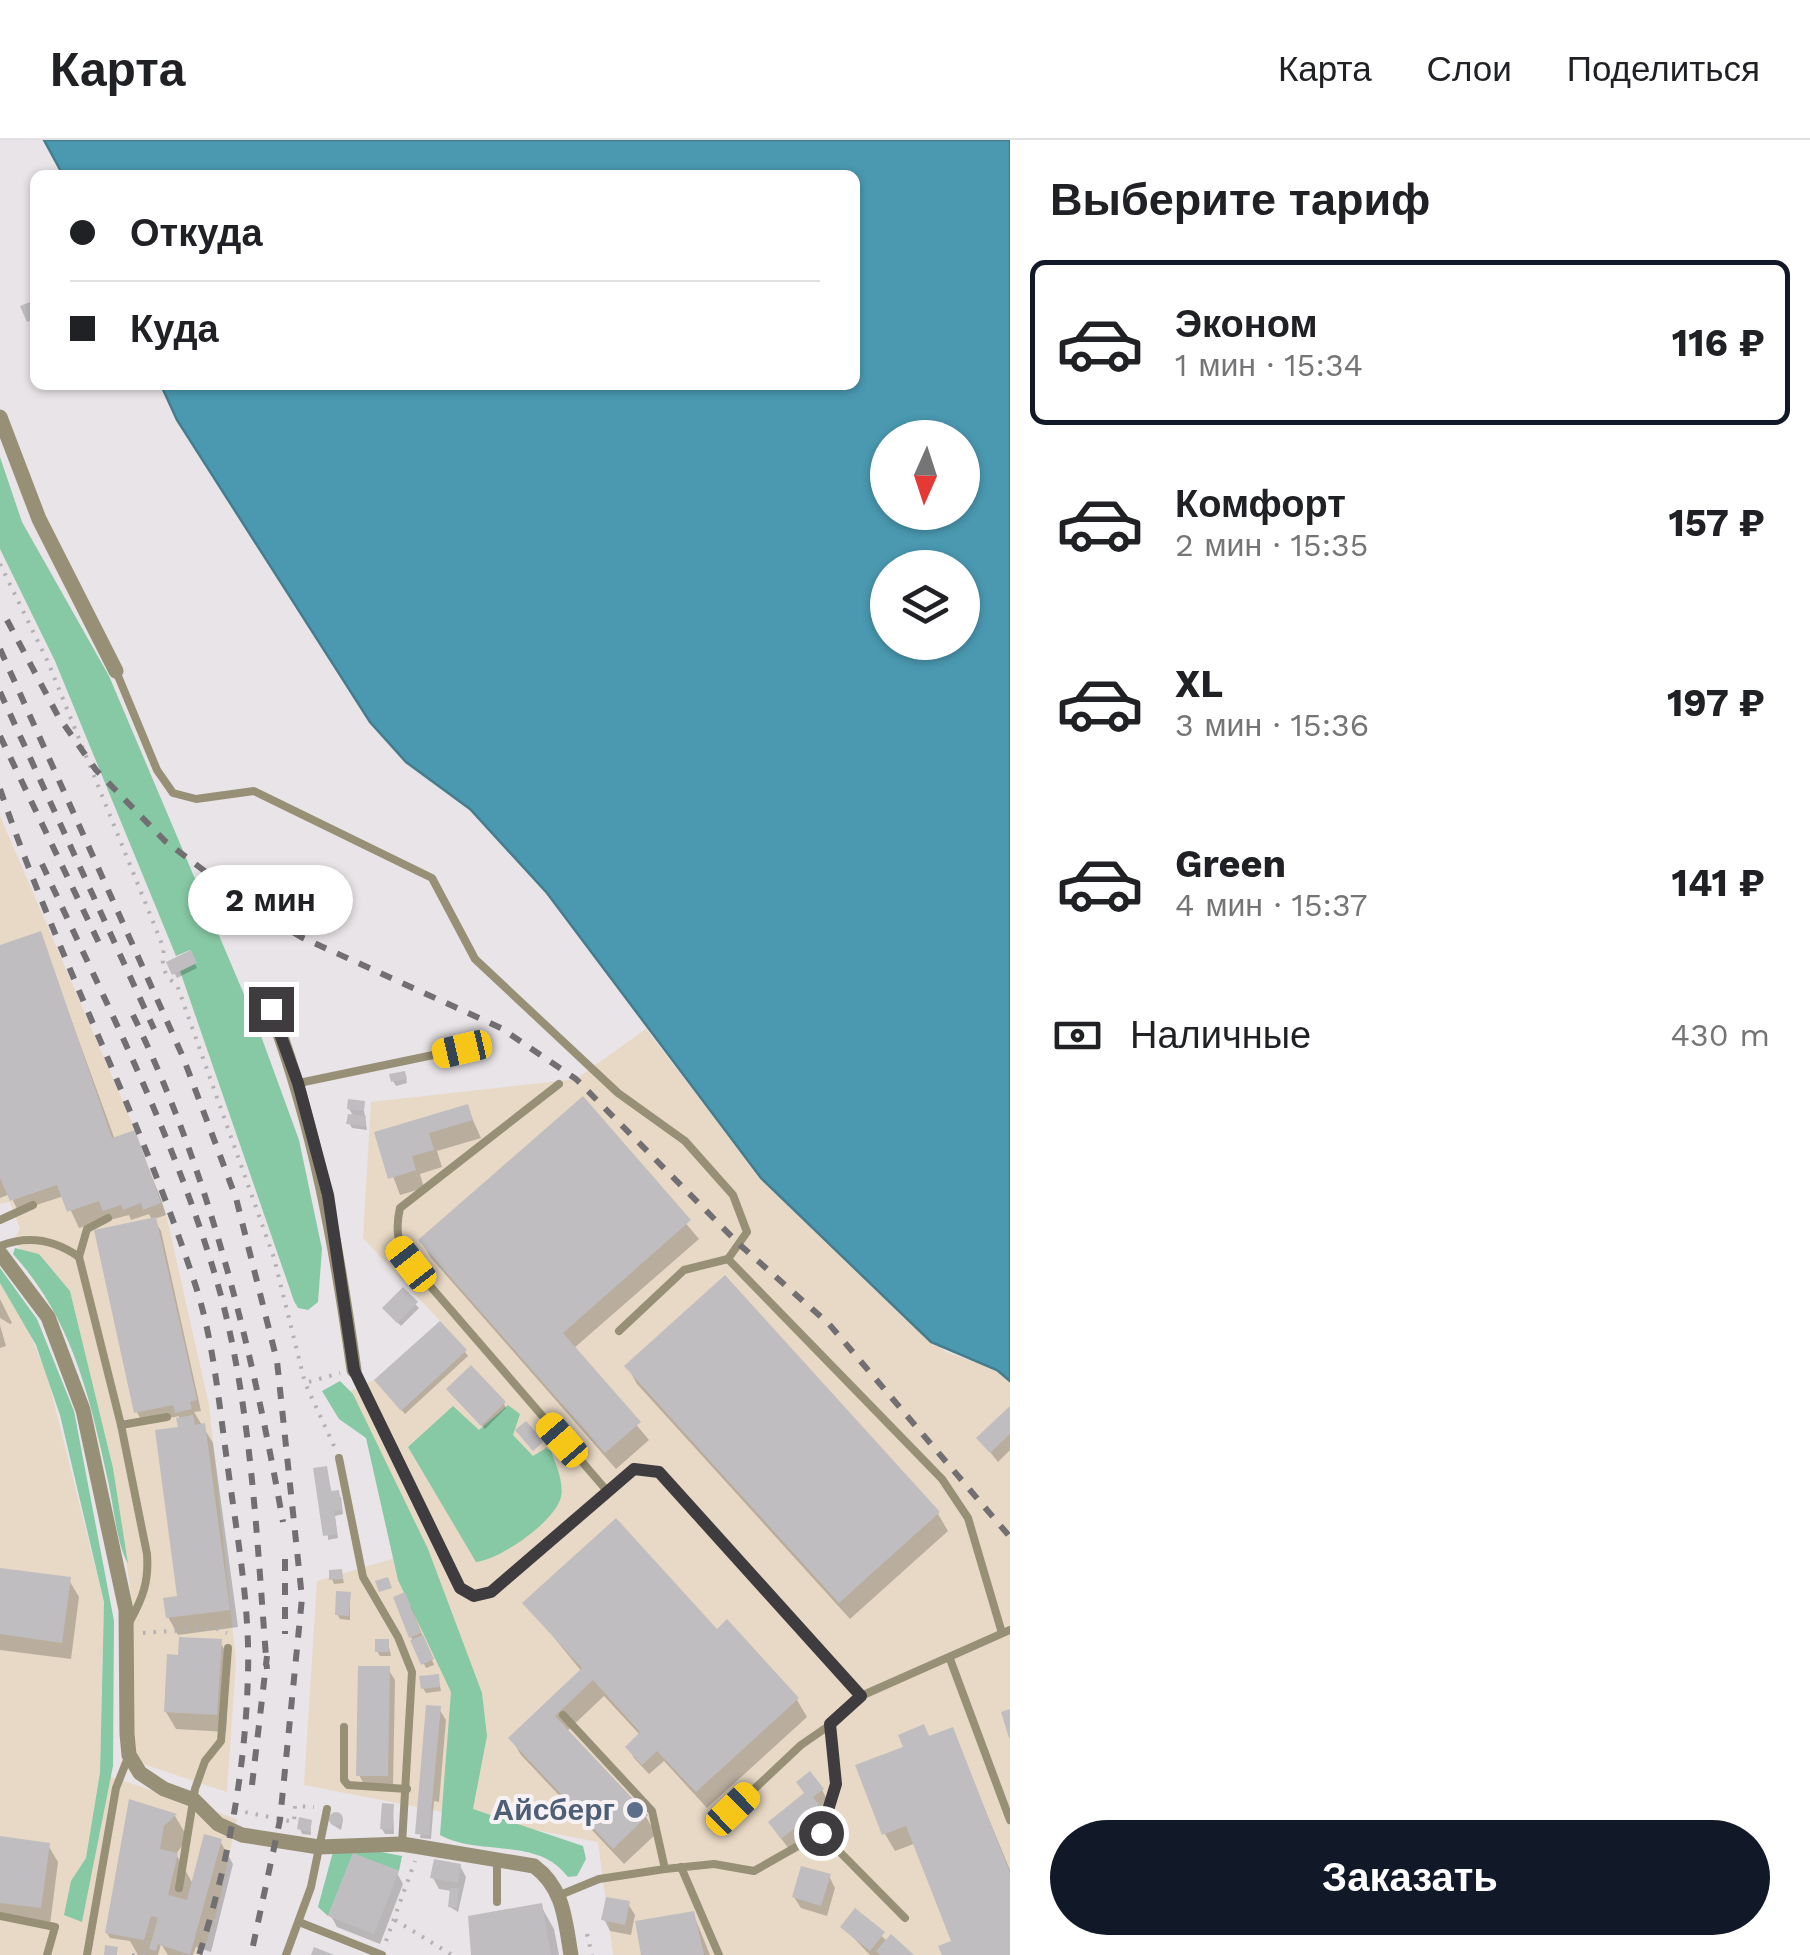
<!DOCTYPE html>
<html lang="ru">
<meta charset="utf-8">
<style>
body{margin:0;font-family:"Work Sans",sans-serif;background:#f6f6f6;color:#202124;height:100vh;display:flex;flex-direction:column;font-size:38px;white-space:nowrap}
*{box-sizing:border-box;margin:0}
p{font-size:32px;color:#757577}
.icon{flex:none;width:55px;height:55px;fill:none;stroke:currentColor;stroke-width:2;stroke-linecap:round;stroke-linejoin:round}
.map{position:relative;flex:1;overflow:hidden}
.sheet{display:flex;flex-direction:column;background:#fff;width:800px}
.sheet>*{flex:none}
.banner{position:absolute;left:30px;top:30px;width:830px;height:220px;border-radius:15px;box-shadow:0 2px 8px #0004;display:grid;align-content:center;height:220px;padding:0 40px;background:#fff}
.needle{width:65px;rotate:183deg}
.buttons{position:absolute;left:870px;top:280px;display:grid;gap:20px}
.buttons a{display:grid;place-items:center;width:110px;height:110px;border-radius:50%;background:#fff;box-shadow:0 2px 8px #0004;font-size:50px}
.end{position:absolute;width:45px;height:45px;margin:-22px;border:12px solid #3e3c3e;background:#fff;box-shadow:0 0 0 5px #fff}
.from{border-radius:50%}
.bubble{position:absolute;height:70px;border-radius:35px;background:#fff;box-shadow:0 2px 8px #0004;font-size:32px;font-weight:700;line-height:70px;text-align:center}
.car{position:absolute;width:30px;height:60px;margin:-30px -15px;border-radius:12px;box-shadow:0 0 8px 2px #0007;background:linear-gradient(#f5c518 24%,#345 0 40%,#f5c518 0 76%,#345 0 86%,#f5c518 0)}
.banner b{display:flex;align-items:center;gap:35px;height:95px;font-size:38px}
.banner b+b{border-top:2px solid #e0e0e0}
.banner i{width:25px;height:25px;background:#202124}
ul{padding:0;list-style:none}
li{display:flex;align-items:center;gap:30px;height:165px;margin:0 20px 15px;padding:0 20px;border:5px solid transparent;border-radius:15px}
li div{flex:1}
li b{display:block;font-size:38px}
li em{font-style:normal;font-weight:700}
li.current{border-color:#111827}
li>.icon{width:90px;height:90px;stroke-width:1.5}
h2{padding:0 40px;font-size:45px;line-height:120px}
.pay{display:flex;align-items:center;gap:25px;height:110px;padding:0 40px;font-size:38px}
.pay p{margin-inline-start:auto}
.cta{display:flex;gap:20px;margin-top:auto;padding:20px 40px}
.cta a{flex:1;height:115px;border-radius:60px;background:#111827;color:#fff;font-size:40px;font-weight:700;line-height:115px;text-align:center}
header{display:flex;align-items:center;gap:60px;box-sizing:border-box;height:140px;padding:0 50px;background:#fff;border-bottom:2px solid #e0e0e0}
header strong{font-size:48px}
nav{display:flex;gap:55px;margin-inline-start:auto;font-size:35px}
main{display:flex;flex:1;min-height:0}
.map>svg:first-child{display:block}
</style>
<header>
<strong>Карта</strong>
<nav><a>Карта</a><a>Слои</a><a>Поделиться</a></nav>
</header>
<main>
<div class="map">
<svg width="1010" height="1815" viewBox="0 0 1010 1815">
<rect width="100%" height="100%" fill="#e8e4e7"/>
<g fill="#e8d9c6">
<path d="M0,676L135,990L166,1074L209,1265L236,1522L227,1652L134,1621L128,1484L131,1454L113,1328L70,1151L39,1114L21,1110L14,1100L20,1089L10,1062L0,1064Z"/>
<path d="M646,889L761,1038L946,1212L997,1230L1010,1241V1815H613L598,1702L304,1645L317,1441L399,1417L370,1308L348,1252L374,1240L440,1181L363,1098L371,962L576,939Z"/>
<path d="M0,1143L26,1185L47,1235L104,1462L100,1633L237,1679L217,1771L202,1815H0Z"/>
</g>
<g fill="#87c9a4">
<path d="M0,317L22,382L109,536L257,885L299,1000L322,1109L318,1162L308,1170L298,1168L294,1161L180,831L196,822L190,810L176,816L55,521L0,409Z"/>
<path d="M15,1108L39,1114L70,1151L113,1328L128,1424C116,1401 114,1367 108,1341C90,1257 72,1179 13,1114Z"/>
<path d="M0,1128L37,1179L74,1271L114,1481L113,1626L82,1782L64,1775L71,1741L86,1718L100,1633L104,1462L60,1275L36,1205L0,1143Z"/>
<path d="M340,1241L353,1254L428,1409L482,1553L487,1596L473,1669L583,1706L586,1719L577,1736L568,1737C538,1696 480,1717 440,1695L451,1552L398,1440L366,1298L339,1279L322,1251Z"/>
<path d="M508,1265L520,1274L513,1295L533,1316L546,1308L551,1311C556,1325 564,1342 561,1357C555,1382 499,1420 476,1422L408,1307L453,1266L479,1290Z"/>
<path d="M344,1705L402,1716L399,1731L353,1714L328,1776L318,1767L334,1708Z"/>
</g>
<path fill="#4a99b1" stroke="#467d8e" stroke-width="2.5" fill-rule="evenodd" d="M44,0H1010V1241L997,1230L931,1202L761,1038L547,753L470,669L406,622L370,582L177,280L161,245H855V35H63ZM888,298H962V372H888ZM888,428H962V502H888Z"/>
<g fill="#0003">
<path d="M40,794L115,1000L134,993L161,1059L166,1075L154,1079L161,1091L201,1271L194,1272L213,1303L238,1487L178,1495L168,1477L179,1458V1276L143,1284L137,1272L97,1092L152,1080L149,1074L131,1080L129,1075L79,1088L64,1056L18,1071L10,1054L0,1058V807Z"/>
<path d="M190,813L197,828L177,838L169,823Z"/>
<path d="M406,938L407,943L396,946L393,941Z"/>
<path d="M582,960L699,1099L573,1209L649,1300L616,1329L431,1118L421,1101Z"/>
<path d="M363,964L367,990L352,988L349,983L354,977L349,969Z"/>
<path d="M467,967L481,998L437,1011L442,1027L420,1034L424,1048L400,1055L377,993Z"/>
<path d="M403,1151L419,1168L401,1186L388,1173Z"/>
<path d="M0,1159L12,1183L10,1184L0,1178Z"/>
<path d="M0,1185L6,1206L0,1208Z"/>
<path d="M465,1212L468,1216L405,1274L380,1245Z"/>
<path d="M627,1226L938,1374L948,1391L850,1479L637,1244Z"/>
<path d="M451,1254L504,1264L506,1268L485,1289Z"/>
<path d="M1010,1270V1310L998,1322L979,1298Z"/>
<path d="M326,1329L332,1354L341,1357L343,1374L335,1376L338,1398L328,1400Z"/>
<path d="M0,1430L69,1440L79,1457L71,1519L0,1510Z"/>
<path d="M341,1431L344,1443L334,1444L332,1439Z"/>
<path d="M350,1455V1480L340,1479L337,1474Z"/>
<path d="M526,1463L716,1492L727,1483L797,1560L807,1577L707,1668L664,1621L649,1634L634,1618L628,1607L640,1595L604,1556L566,1592L646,1677L656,1694L624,1724L521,1615L511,1598L582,1532Z"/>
<path d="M411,1466L434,1525L426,1528L411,1497Z"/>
<path d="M220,1502L230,1519L226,1592L176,1589L166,1572L180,1518Z"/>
<path d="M388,1502L391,1516H380L377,1511Z"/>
<path d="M388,1529L395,1540L393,1647L365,1646L359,1635Z"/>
<path d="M438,1537L441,1551L426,1553L423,1548Z"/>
<path d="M439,1569L446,1580L439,1662L434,1661L431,1699L420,1698Z"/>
<path d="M952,1590L1010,1730V1815H944L955,1802L916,1703L895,1711L885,1694L906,1608Z"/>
<path d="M822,1650L828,1661L819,1668L826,1679L789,1709L777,1693L806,1655Z"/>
<path d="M131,1662L175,1676L188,1698L176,1714L193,1744L220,1701L233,1724L211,1812L196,1807L193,1815H168L161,1804L158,1815H138L130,1801L110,1798L107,1793Z"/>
<path d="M393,1667L394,1694H385L382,1689Z"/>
<path d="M334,1674L343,1680L341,1690L333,1685Z"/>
<path d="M310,1682L311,1695L302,1694L300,1689Z"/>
<path d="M0,1699L48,1705L58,1722L50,1785L0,1778Z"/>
<path d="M460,1726L466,1737L458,1772L450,1767L452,1751L439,1749L433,1738Z"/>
<path d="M397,1733L403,1744L380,1804L337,1787L331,1776Z"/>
<path d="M829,1736L835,1748L827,1776L801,1768L794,1757Z"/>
<path d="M628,1764L635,1775L631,1795L610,1791L604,1779Z"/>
<path d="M541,1766L554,1789L559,1815H474Z"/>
<path d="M855,1771L888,1802L911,1815H870L843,1787Z"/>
<path d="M693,1773L710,1815H645Z"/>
</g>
<g fill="#c0bdc0">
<path d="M35,160V179L27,182L20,166Z"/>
<path d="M41,791L112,998L135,990L161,1063L143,1070L141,1063L123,1070L121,1065L103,1071L99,1061L67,1072L57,1045L10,1061L0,1038V805Z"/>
<path d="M191,810L197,823L172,835L166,822Z"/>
<path d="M405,931L407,939L391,942L389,934Z"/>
<path d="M583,956L691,1080L563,1193L641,1282L605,1313L418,1100Z"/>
<path d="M348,959L365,961L364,971L347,969Z"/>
<path d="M468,964L473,980L429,993L434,1010L412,1016L416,1030L388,1039L374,992Z"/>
<path d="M348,974L366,976L365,986L346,984Z"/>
<path d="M156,1077L197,1260L190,1262L192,1269L175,1273L173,1265L134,1273L94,1090Z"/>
<path d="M725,1135L940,1372L839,1463L624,1226Z"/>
<path d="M403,1147L418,1162L397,1183L382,1168Z"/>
<path d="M440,1181L467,1210L401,1271L374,1240Z"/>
<path d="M471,1225L506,1262L481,1286L446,1249Z"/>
<path d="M1010,1266V1294L990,1313L976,1298Z"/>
<path d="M193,1275L195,1285L205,1283L230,1470L166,1478L163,1458L177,1456L155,1290L178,1287L176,1278Z"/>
<path d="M526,1281L544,1301L533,1311L515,1290Z"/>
<path d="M327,1326L331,1351L339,1350L342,1370L334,1371L337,1394L323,1396L313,1328Z"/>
<path d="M616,1378L717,1489L727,1479L799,1558L696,1652L657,1611L642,1625L625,1607L640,1592L593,1540L555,1576L648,1675L613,1709L508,1598L582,1528L522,1463Z"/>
<path d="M0,1428L71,1437L62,1503L0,1494Z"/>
<path d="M342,1429L343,1439L329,1440V1430Z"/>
<path d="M388,1437L392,1448L379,1452L375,1441Z"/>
<path d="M336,1451L351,1452L349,1476L335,1475Z"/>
<path d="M405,1452L421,1493L409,1498L393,1457Z"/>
<path d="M423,1495L434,1519L421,1525L410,1500Z"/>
<path d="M179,1497L222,1499L217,1575L164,1572L167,1514L178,1515Z"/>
<rect x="375" y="1499" width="14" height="13"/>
<path d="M358,1526H390L388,1636H356Z"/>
<path d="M439,1534L440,1547L421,1549L419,1536Z"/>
<path d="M426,1565L441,1566L429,1695L415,1694Z"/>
<path d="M1010,1569V1598H1009L1001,1572Z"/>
<path d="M924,1584L929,1596L953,1587L1010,1733V1815H942L938,1806L951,1801L906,1686L882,1695L855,1625L903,1607L898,1595Z"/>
<path d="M810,1631L824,1649L813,1657L821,1667L781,1699L768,1682L804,1653L796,1642Z"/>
<path d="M129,1659L177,1674L164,1686L160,1709L178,1713L168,1755L187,1760L204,1694L222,1699L190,1815L158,1804L156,1811L149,1809L158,1778L151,1776L144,1800L105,1793Z"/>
<path d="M382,1663L394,1664L392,1690L380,1689Z"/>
<circle cx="336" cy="1679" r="7"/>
<path d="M299,1677L312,1680L310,1692L297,1689Z"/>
<path d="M0,1696L50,1703L41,1768L0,1763Z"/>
<path d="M353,1713L399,1731L374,1794L328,1776Z"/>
<path d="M434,1719L461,1724L458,1743L430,1738Z"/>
<path d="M801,1726L831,1734L821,1766L792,1757Z"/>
<path d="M450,1748H459L457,1768L448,1767Z"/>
<path d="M606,1757L630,1761L625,1785L601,1780Z"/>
<path d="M542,1763L551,1815H471L468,1776Z"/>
<path d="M855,1768L885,1792L870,1811L840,1787Z"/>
<path d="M694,1771L704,1815H641L635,1781Z"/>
<path d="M891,1794L914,1815H880L876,1811Z"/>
<path d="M105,1805L118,1807L117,1815H104Z"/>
<path d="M314,1807L334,1815H311Z"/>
</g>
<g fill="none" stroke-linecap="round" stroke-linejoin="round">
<g stroke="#b4b0b3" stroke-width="4" stroke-dasharray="2.5 8" stroke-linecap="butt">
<path d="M0,424L48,522L164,809C161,825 163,835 177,845L274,1118L305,1243"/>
<path d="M334,1306L305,1243L340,1233"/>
<path d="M143,1493L215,1488L227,1493"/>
<path d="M235,1670L294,1682L295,1666L314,1667"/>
<path d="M395,1780L452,1815"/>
<path d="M587,1794L592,1815"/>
<path d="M386,1801L415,1721"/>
<path d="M144,1813L153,1781"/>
<path d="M132,1815H152"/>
</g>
<g stroke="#979076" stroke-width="8">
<path d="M116,531L157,630L173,653L196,659L254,651L432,738L475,819L618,953L685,1001L733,1055L747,1092L728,1119"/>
<path d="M299,943L462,909"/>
<path d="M559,944L400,1068C392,1102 404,1115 425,1140L608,1352"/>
<path d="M0,1080L33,1065"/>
<path d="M0,1106C28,1095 55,1100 79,1117L121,1285L147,1414C149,1441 143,1458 130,1481"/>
<path d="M79,1117L87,1089L108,1078"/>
<path d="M619,1191L684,1130L728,1119L942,1339L968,1378L1002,1493"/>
<path d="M354,1231L460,1448L474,1456L491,1452L634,1329L659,1332L861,1556"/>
<path d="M121,1285L167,1277"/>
<path d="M339,1318L363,1437L398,1497L412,1532L402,1704"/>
<path d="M950,1519L1010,1680"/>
<path d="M563,1575L652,1671L665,1729"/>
<path d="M344,1587V1640L348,1645L407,1649"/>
<path d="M733,1669L801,1605L830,1585"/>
<path d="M821,1693L905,1778"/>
<path d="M497,1720V1762"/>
<path d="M681,1727L719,1815"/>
<path d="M179,1748L195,1649L205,1621L221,1601L228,1508"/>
<path d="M560,1755L599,1739L665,1729L714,1724L754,1731L821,1693L836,1644L830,1585L861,1556L1010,1490"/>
<path d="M0,1776L55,1787L47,1815"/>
<path d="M299,1782L382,1815"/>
<path d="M87,1815L116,1648L129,1615"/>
<path d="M286,1815L311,1747L327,1669"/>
</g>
<g stroke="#979076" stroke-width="15">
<path d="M0,277L39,379L116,531"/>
<path d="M271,869C316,989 336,1103 354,1230"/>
<path d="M0,1113L48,1177L83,1270L126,1470L127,1594L129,1615L140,1633L164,1649L194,1660L218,1684L242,1695L319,1707L402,1704L534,1726C564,1748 565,1780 571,1815"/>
</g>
<g stroke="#726f72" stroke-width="6" stroke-dasharray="12 12" stroke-linecap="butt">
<path d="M7,480L58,576L96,630L165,701L256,770L301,797L501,888L576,939L740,1105L829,1184L1010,1397"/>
<path d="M0,509L183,917L236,1058L277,1221L302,1458L280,1680L251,1815"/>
<path d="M0,552L154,889"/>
<path d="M0,596L99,803"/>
<path d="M0,649C58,819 142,979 197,1150C214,1205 219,1264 227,1321C236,1390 250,1464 248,1532C246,1628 228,1725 199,1815"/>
<path d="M42,724C105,861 176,1000 218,1145C252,1264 257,1406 267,1529"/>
<path d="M133,875C210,1034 252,1208 283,1382"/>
<path d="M285,1419V1494"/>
<path d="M252,1645L267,1516"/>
</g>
</g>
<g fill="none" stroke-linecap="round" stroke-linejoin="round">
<path stroke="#3e3c3e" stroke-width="12" d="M271,869L298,943L328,1055L354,1230L460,1448L474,1456L491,1452L634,1329L659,1332L861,1556L830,1584L836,1644L821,1693"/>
</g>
<circle fill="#5c6f8a" stroke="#f5f1f4" stroke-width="4" cx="635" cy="1670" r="10"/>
<g text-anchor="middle" stroke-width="8" stroke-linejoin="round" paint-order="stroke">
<g font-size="30" font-weight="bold" fill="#4e5e75" stroke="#f5f1f4" text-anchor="end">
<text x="615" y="1680">Айсберг</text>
</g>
</g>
</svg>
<div class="buttons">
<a><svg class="needle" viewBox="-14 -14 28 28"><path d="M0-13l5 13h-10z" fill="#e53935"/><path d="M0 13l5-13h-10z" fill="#757577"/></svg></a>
<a><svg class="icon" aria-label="layers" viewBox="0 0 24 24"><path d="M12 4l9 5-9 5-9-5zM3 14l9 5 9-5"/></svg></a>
</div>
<i class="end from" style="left:821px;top:1693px"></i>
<i class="end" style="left:271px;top:869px"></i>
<div class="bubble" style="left:188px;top:725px;width:165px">2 мин</div>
<i class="car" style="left:462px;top:909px;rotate:257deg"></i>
<i class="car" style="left:411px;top:1124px;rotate:322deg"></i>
<i class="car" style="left:562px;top:1300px;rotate:319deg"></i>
<i class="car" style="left:733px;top:1669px;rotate:46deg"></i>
<div class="banner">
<b><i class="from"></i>Откуда</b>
<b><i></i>Куда</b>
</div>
</div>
<section class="sheet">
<h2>Выберите тариф</h2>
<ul>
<li class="current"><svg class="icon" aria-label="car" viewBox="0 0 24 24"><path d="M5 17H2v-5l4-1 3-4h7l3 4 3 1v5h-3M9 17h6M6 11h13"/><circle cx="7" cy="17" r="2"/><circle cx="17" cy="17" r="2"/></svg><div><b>Эконом</b><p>1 мин · 15:34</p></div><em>116 ₽</em></li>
<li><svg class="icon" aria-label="car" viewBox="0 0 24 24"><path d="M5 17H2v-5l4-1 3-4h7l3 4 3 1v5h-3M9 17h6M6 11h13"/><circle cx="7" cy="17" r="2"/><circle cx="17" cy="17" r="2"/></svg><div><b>Комфорт</b><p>2 мин · 15:35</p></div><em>157 ₽</em></li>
<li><svg class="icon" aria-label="car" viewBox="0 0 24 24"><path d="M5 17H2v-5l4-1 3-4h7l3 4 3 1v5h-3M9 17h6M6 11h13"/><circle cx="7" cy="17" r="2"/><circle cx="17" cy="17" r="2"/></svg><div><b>XL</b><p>3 мин · 15:36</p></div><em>197 ₽</em></li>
<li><svg class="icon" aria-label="car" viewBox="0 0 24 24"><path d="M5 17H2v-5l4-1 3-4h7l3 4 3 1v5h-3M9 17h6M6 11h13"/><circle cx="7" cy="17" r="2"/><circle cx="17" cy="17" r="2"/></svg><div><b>Green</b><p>4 мин · 15:37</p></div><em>141 ₽</em></li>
</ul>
<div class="pay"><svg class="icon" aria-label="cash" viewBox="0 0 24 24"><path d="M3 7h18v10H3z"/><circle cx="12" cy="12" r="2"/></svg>Наличные<p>430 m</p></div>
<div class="cta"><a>Заказать</a></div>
</section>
</main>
